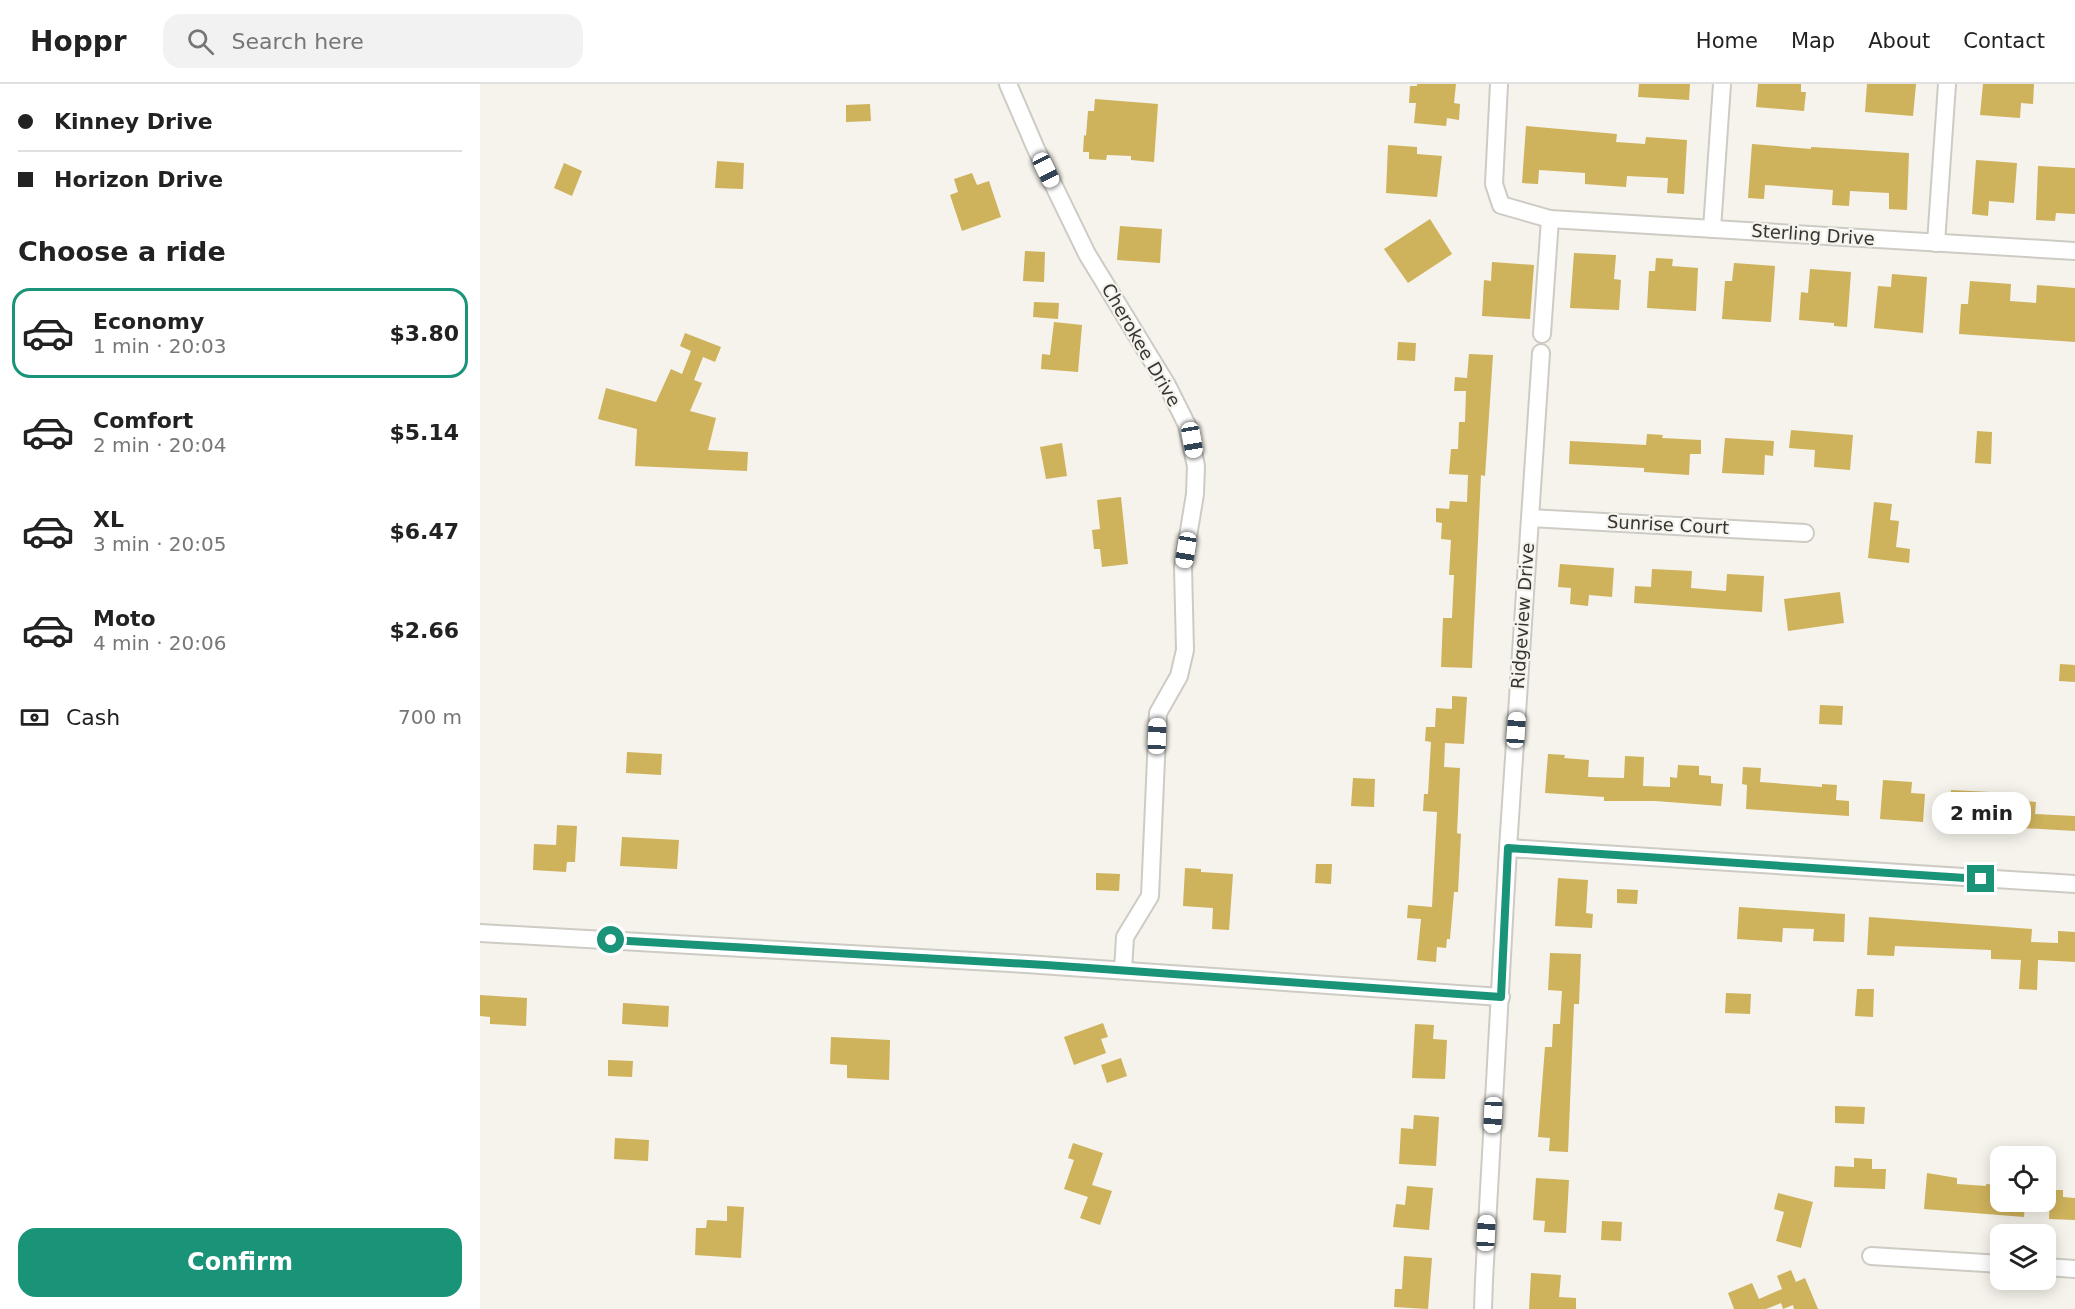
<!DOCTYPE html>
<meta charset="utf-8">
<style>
body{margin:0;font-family:"DejaVu Sans",sans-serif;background:#f2f2f2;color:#222;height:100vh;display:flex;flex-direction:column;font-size:22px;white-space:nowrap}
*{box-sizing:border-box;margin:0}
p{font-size:20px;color:#767676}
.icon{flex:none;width:33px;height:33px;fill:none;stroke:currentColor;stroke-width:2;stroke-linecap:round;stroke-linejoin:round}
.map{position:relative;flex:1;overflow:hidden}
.drawer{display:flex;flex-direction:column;background:#fff;width:480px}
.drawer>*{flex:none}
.top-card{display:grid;align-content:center;height:132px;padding:0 18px;background:#fff}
.controls{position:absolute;left:1510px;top:1062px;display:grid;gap:12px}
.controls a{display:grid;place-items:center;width:66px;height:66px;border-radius:12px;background:#fff;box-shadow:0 3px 15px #0003;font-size:30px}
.end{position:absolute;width:27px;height:27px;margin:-14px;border:8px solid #1a9479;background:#fff;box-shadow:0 0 0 3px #fff}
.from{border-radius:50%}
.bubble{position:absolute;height:42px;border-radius:18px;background:#fff;box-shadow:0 3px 15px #0003;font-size:20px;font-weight:600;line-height:42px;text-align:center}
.car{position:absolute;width:18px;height:36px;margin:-18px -9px;border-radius:8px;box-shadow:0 0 4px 2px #0007;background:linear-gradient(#fff 24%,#345 0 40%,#fff 0 76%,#345 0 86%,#fff 0)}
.top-card b{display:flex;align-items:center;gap:21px;height:57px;font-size:22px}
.top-card b+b{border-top:2px solid #e0e0e0}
.top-card i{width:15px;height:15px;background:#222}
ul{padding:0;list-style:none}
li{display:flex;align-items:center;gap:18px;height:90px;margin:0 12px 9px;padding:0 6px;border:3px solid transparent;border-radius:18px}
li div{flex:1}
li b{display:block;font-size:22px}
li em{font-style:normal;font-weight:600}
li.selected{border-color:#1a9479}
li>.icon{width:54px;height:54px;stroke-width:1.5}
h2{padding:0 18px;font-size:27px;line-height:72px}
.pay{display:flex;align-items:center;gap:15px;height:66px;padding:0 18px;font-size:22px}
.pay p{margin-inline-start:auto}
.action{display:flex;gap:12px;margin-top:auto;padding:12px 18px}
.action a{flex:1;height:69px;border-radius:18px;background:#1a9479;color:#fff;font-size:24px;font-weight:600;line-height:69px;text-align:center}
header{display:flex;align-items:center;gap:36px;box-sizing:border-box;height:84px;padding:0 30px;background:#fff;border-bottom:2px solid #e0e0e0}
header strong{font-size:28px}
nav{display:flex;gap:33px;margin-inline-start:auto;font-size:21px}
.search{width:420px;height:54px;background:#f2f2f2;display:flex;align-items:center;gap:15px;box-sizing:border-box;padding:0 21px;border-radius:18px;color:#767676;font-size:22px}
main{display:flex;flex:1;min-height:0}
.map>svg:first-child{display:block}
</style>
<header>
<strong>Hoppr</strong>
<div class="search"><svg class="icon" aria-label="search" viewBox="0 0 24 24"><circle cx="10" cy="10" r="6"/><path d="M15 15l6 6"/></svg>Search here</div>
<nav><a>Home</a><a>Map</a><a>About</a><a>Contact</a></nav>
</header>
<main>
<section class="drawer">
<div class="top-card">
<b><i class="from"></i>Kinney Drive</b>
<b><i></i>Horizon Drive</b>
</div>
<h2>Choose a ride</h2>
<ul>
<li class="selected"><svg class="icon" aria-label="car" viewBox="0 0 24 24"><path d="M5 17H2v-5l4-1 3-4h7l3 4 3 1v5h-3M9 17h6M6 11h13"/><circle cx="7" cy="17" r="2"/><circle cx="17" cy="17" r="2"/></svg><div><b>Economy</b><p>1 min · 20:03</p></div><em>$3.80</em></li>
<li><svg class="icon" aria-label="car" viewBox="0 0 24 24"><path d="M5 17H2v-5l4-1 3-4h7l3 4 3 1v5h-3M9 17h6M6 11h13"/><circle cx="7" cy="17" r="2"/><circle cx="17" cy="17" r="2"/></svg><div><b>Comfort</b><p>2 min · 20:04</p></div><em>$5.14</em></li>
<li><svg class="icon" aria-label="car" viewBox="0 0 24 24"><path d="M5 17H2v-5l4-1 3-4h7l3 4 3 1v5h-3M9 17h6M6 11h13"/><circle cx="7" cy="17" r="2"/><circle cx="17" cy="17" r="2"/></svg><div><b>XL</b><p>3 min · 20:05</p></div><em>$6.47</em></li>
<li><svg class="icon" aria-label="car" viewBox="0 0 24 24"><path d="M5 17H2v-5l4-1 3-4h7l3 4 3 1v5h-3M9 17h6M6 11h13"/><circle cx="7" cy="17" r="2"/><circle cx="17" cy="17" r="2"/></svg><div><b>Moto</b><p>4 min · 20:06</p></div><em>$2.66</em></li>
</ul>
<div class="pay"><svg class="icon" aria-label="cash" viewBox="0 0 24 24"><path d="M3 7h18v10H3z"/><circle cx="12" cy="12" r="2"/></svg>Cash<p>700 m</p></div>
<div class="action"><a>Confirm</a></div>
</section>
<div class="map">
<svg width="1595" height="1225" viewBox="0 0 1595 1225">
<rect width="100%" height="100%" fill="#f5f3eb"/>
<g fill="#ceb25c">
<path d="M937,0H976L974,19L980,20L979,36L967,34L966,42L934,39L936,19H929L930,2H937Z"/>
<path d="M1159,0H1210L1209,16L1158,13Z"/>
<path d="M1278,0H1321V8H1326L1324,27L1276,23Z"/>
<path d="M1387,0H1436L1433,32L1385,28Z"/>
<path d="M1503,0H1554L1553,20L1541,19L1540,34L1500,31Z"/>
<path d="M615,15L678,20L674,78L651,76V72L627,71L626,76L609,75V68H603L604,51L606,52L608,27H614Z"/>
<path d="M390,20L391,37L366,38V21Z"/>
<path d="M1046,42L1137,50L1136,58L1165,60L1166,53L1207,56L1204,110L1187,109L1188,94L1147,92L1146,103L1105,100V89L1059,86L1058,100L1042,99Z"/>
<path d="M1272,60L1331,65V63L1429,69L1427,126L1409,125V109L1370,107L1369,122L1352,121L1353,106L1285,101L1284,115L1268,114Z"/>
<path d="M908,61L937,63V70L962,72L957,113L906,109Z"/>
<path d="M1496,76L1537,79L1534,119L1509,117L1508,132L1492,130Z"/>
<path d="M237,77L264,79L263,105L235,104Z"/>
<path d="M84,79L102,87L92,112L74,104Z"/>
<path d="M1558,82L1595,84V130L1576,129L1575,137L1556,136Z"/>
<path d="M492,89L497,101L509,97L521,133L482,147L470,111L478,108L474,95Z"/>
<path d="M950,135L972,170L928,199L904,165Z"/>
<path d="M640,142L682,145L680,179L637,176Z"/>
<path d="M545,167L565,168L564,198L543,197Z"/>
<path d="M1094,169L1136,171L1134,195L1141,196L1139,226L1090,224Z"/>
<path d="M1176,174L1193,175L1192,182L1218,184L1216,227L1167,224L1169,187H1175Z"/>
<path d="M1012,178L1054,181L1050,235L1002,232L1004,196L1011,197Z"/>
<path d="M1254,179L1295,182L1291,238L1242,235L1245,197H1252Z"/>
<path d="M1330,185L1371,188L1367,243L1354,242V239L1319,236L1321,208L1328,209Z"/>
<path d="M1412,190L1447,193L1443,249L1394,244L1398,202L1411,203Z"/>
<path d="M1490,197L1531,200L1530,217L1556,219L1557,201L1595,204V258L1479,250L1481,220H1488Z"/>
<path d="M554,218L579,219L578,235L553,233Z"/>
<path d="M574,238L602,241L598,288L561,285L562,270L570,271Z"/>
<path d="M205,249L241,263L235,278L223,273L214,296L222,299L210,327L236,334L228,366L268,368L267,387L155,382L157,345L118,335L126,304L176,318L191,285L202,290L211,267L200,262Z"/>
<path d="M918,258L936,259L935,277L917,276Z"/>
<path d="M989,270L1013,271L1005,392L1001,391L992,584L961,583L963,534H972L974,491H969L971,456L961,455L962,439L956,438V424L969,425L970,417L987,418L988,391L969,390L971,365H978L979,338H985L986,307H974L975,293L987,294Z"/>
<path d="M1311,346L1373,351L1370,386L1334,383L1335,366L1309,364Z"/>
<path d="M1497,347L1512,348L1511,380L1495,379Z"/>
<path d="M1167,350L1183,351L1182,354L1221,356V370H1210L1209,391L1164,388V384L1089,380L1090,357L1166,361Z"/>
<path d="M1245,354L1294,357L1293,372L1285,371L1284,391L1242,389Z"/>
<path d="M582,359L587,392L566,395L560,363Z"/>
<path d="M641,413L648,480L622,483L620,465H614L612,446L620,445L617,416Z"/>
<path d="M1394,418L1412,420L1410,436L1419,437L1416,463L1430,465L1429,479L1388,474Z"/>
<path d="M1080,480L1134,484L1132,513L1109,511L1108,522L1090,520L1091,504L1078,503Z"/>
<path d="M1172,485L1212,487L1211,504L1246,507L1247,490L1284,492L1282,528L1154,519L1155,502L1171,503Z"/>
<path d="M1360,508L1364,539L1308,547L1304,515Z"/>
<path d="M1580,580L1595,581V598L1579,597Z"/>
<path d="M972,612L987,613L984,660L965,659L964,683L980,684L977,749L981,750L978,808H974L970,855H967L966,864L957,863L956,878L937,876L941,835L927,834L928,821L952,823L957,728L943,727L944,710H948L951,658L945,657L946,643H955L956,624L972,625Z"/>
<path d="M1340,621L1363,622L1362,641L1339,640Z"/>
<path d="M147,668L182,670L181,691L146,689Z"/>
<path d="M1068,670L1085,671L1084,674L1109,676L1108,693L1144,694L1145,672L1164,673L1163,702L1190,703V693L1197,694L1198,681L1219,682V691L1231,692V699L1243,700L1241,722L1175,717H1124V713L1065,709Z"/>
<path d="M1263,683L1281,684L1280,698L1342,703V700L1357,701L1356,716L1369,717V732L1266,725L1267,701L1262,700Z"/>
<path d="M873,694L895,695L894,723L871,722Z"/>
<path d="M1403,696L1432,698L1431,709L1445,710L1443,738L1400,735Z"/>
<path d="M1471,706L1511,708V715L1556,718L1555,730L1595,732V747L1470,740Z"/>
<path d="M77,741L97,742L95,778H87L86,788L53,786L54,760L76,761Z"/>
<path d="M142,753L199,756L197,785L140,782Z"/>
<path d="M836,780H852L851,800L835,799Z"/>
<path d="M705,784L721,785V788L753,790L749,846L732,845L733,824L703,822Z"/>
<path d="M616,789L640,790L639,807L616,806Z"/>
<path d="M1078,794L1108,796L1106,829L1113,830L1112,844L1075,842Z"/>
<path d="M1137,805L1158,806L1157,820L1137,819Z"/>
<path d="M1259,823L1365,830L1364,858L1333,857L1334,845L1303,844L1302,858L1257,855Z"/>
<path d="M1389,833L1552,845L1551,858L1578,859V847L1595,848V878L1558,876L1557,906L1539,905L1541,876L1511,875V866L1415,862L1414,872L1387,871Z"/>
<path d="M1070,869L1101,870L1099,920H1094L1088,1068L1069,1067L1070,1054L1058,1053L1065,963H1072L1073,940H1080L1082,907L1068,906Z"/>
<path d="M1377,905H1394L1393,933L1375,932Z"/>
<path d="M1246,909L1271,910L1270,930L1245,929Z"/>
<path d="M0,911L47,914L46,942L10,940V933L0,932Z"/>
<path d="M143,919L189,922L188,943L142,940Z"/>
<path d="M623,939L628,953L621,955L626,969L594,981L584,953Z"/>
<path d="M935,940L954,941L953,955L967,956L965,995L932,994Z"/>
<path d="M351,953L410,956L409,996L367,994V981L350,980Z"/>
<path d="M641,974L647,992L627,999L621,981Z"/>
<path d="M128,976L153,977L152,993L128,992Z"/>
<path d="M1355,1022L1385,1023L1384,1040L1355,1039Z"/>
<path d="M934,1031L959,1033L956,1082L919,1080L921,1044L933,1045Z"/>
<path d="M135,1054L169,1056L168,1077L134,1075Z"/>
<path d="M593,1059L623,1069L612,1101L632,1107L620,1141L600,1134L608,1113L584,1105L594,1076L588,1074Z"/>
<path d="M1374,1074L1392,1075V1085H1406L1405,1105L1354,1103L1355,1082L1374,1083Z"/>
<path d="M1447,1089L1477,1094V1100L1506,1102V1100L1520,1101L1521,1118H1545L1544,1133L1444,1125Z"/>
<path d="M1056,1094L1089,1096L1086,1149L1064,1148L1065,1137L1053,1136Z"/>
<path d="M927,1102L953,1104L949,1146L913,1143L916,1120L925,1121Z"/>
<path d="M1570,1106H1583V1113L1595,1114V1136L1569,1135Z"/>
<path d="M1298,1109L1333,1118L1321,1164L1296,1157L1304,1128L1294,1125Z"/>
<path d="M247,1122L264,1123L261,1174L215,1171L216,1144H226L227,1136L247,1137Z"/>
<path d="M1122,1137L1142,1138L1141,1157L1121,1156Z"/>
<path d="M924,1172L952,1174L948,1225L914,1223L915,1205H922Z"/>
<path d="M1311,1186L1316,1198L1325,1194L1338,1225H1314L1313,1221L1303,1225L1301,1219L1286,1225H1254L1248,1209L1272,1199L1279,1215L1302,1205L1297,1192Z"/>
<path d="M1051,1189L1081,1191L1079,1213L1096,1214V1225H1049Z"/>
</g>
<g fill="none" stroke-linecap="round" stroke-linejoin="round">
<defs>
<g id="street">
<path d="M528,0L556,65L607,170L687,301L707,341L716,382L715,410L703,483L705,566L699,592L678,629L670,812L645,853L643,886"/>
<path d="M1019,0L1014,100L1021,121L1070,135L1595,167"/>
<path d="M1232,145L1242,0"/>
<path d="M1456,159L1467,0"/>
<path d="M1062,250L1070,135"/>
<path d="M1050,434L1325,449"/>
<path d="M1028,764L1595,800"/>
<path d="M0,849L546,880L1021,913"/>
<path d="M1391,1172L1521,1180"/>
<path d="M1566,1183L1595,1185"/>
<path d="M1003,1225L1004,1196L1028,764L1061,269"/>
</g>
</defs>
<use href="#street" stroke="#cdcbc3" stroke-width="20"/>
<use href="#street" stroke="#fff" stroke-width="16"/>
</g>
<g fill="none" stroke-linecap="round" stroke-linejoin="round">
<path stroke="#1a9479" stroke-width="8" d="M131,856L566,881L1021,913L1028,764L1501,795"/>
</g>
<g text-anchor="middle" stroke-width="4.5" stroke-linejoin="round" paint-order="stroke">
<g font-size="18" fill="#363532" stroke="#f5f3eb">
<text transform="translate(1333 151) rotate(4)" y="6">Sterling Drive</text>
<text transform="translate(661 261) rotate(60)" y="6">Cherokee Drive</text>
<text transform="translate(1188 441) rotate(3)" y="6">Sunrise Court</text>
<text transform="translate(1043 532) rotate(-86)" y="6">Ridgeview Drive</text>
</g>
</g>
</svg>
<div class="controls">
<a><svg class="icon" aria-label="locate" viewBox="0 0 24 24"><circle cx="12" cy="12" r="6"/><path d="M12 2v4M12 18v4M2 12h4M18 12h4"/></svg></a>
<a><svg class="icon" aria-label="layers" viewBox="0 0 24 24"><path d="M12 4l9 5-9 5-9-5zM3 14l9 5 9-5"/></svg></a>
</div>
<i class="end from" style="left:131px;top:856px"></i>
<i class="end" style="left:1501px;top:795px"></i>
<div class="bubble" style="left:1452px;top:708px;width:99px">2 min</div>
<i class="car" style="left:566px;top:86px;rotate:154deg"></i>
<i class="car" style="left:712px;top:356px;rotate:170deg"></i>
<i class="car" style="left:706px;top:466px;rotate:189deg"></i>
<i class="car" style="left:1036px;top:646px;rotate:4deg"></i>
<i class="car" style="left:677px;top:652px;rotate:2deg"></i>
<i class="car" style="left:1013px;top:1031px;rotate:183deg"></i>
<i class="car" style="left:1006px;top:1149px;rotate:3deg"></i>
</div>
</main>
